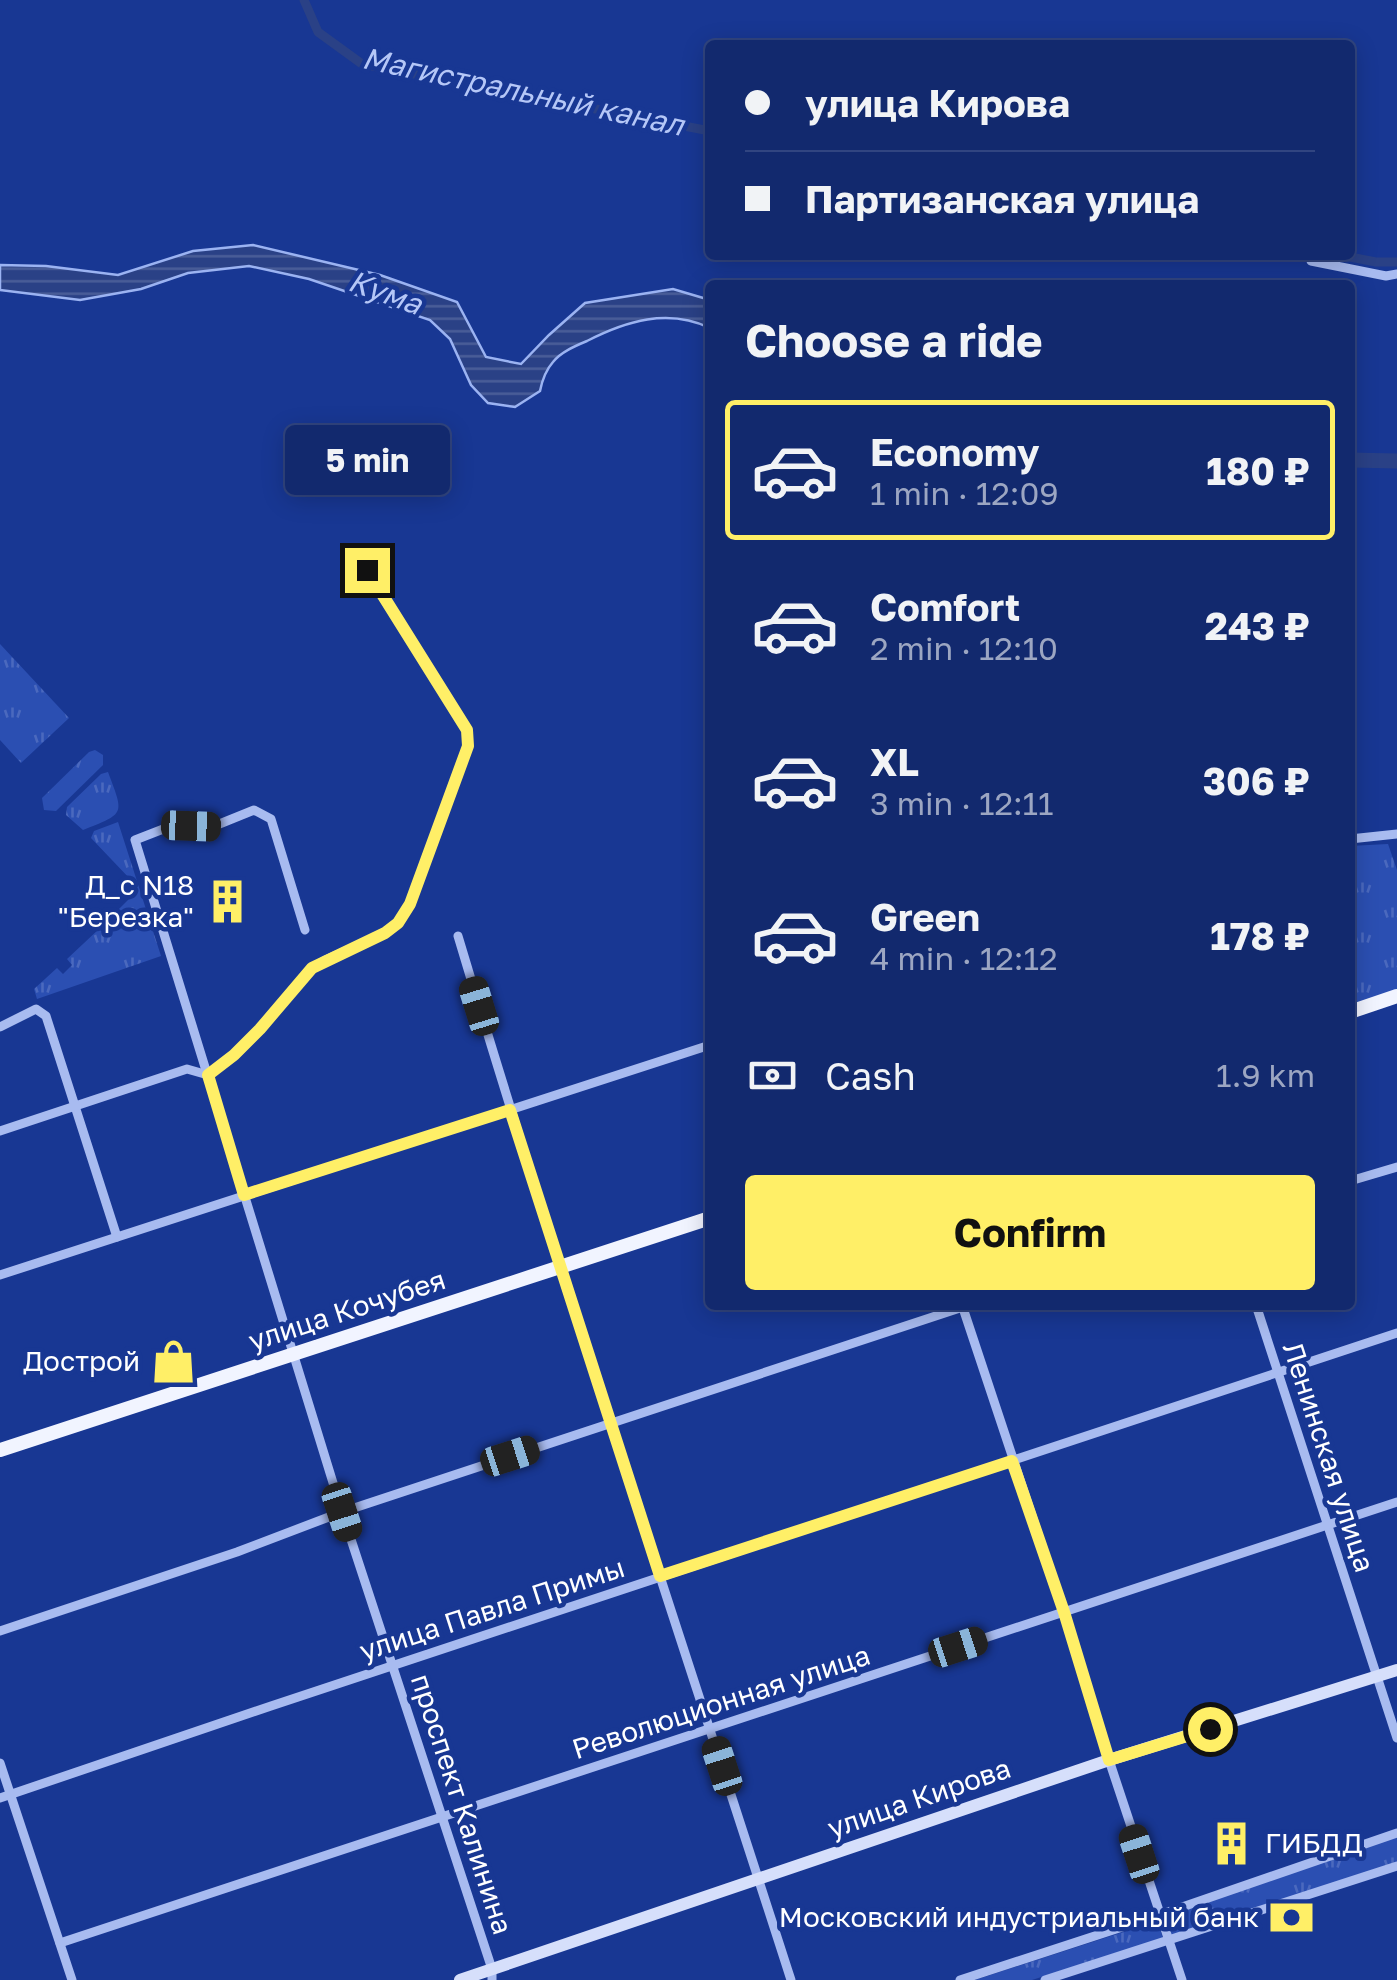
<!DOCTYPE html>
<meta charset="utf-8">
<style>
body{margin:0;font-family:"Golos Text",sans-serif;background:#1f3576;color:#f1f3f6;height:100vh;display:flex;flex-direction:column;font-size:38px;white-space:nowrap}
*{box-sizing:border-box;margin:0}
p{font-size:32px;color:#9ca6c2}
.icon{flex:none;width:55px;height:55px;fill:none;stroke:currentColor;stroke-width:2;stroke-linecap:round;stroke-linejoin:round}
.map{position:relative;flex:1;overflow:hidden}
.sheet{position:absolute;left:705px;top:280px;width:650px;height:1030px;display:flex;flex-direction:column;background:#12296e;border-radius:10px;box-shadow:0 5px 25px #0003,0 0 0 2px #314581}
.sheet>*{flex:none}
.guide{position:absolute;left:705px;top:40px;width:650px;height:220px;border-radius:10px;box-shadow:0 5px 25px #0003,0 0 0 2px #314581;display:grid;align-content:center;height:220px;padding:0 40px;background:#12296e}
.end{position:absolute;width:45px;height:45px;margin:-22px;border:12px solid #ffef67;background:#111;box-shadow:0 0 0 5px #111}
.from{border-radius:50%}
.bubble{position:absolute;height:70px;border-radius:10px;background:#12296e;box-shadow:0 5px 25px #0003,0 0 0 2px #314581;font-size:32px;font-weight:700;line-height:70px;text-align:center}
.car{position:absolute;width:30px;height:60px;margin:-30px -15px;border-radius:12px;box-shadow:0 0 8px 2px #0007;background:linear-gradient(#222 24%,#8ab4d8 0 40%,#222 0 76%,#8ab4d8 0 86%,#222 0)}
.guide b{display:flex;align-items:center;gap:35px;height:95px;font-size:38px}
.guide b+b{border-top:2px solid #314581}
.guide i{width:25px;height:25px;background:#f1f3f6}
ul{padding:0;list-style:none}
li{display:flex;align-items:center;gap:30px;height:140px;margin:0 20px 15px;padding:0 20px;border:5px solid transparent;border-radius:10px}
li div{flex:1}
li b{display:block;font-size:38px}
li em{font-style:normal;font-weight:700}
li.selected{border-color:#ffef67}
li>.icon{width:90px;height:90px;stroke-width:1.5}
h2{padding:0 40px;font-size:45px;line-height:120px}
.pay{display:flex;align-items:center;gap:25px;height:110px;padding:0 40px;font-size:38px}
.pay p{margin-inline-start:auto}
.cta{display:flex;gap:20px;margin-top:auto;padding:20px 40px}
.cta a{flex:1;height:115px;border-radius:10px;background:#ffef67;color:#111;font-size:40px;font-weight:700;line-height:115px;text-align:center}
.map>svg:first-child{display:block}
</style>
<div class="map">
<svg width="1397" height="1980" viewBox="0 0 1397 1980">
<defs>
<pattern id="grass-tufts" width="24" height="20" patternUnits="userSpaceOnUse" patternTransform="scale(2.5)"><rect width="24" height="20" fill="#2b4fb2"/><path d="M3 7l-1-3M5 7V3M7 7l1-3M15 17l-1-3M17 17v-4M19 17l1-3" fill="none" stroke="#4b69be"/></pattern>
<pattern id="water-rules" width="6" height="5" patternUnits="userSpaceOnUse" patternTransform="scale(2.5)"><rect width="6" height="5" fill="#2a4186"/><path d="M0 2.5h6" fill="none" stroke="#4a5e98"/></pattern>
</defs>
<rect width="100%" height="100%" fill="#183793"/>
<g fill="url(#grass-tufts)">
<path d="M0,644L69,718L21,763L0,740Z"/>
<path d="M95,750L103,755V765L56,811L44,810L42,798L89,752Z"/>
<path d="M108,772C124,815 126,813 83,830L66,815L67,807L101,774Z"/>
<path d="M118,822L161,956L37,999L34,989L57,968L63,974L72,965L67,959L99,929L104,933L113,925L109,919L132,896V881L91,838L94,831Z"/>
<path d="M1388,844L1397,870V990L1350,1005V846Z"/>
<path d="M1397,1837V1862L1170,1937L1162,1917Z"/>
<path d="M1157,1921L1163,1938L1032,1980H975Z"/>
</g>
<path fill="url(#water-rules)" stroke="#9bb3f2" stroke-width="2.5" d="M253,245L380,275L457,302L486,357L521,364L549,335L585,303L673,289L710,300V328C668,308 626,321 587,341C575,346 561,352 553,362C545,371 542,381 540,391L515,407L488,403L471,385L450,339L430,320L309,279L249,266L188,273L141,289L80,300L0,290V265L46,266L118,275L193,251Z"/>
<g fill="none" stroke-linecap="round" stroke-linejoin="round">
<g stroke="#2a4186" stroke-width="9">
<path d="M304,0L318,32L362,64L710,131"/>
<path d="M1340,255L1376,262H1397"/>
</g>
<path stroke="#2a4186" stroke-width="15" d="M1350,460L1397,461"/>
<g stroke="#a8bbf0" stroke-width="9">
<path d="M1311,261L1386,276L1397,274"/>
<path d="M1350,839L1397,834"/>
<path d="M305,930L271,819L254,810L212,827L191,826L189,819L135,840L342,1512L492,1969V1980"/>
<path d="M458,936C563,1286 679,1632 791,1980"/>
<path d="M0,1027L36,1009L46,1016L117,1237"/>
<path d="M0,1131L187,1069L208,1075L235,1055L261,1029L312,968L325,960L385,933L398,923L410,904L468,746L467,729L370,577L361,559"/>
<path d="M1350,1181L1397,1167"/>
<path d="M0,1275L710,1045"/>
<path d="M962,1305L1064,1612L1109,1760L1182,1980"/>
<path d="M1256,1305L1397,1738"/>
<path d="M0,1631L237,1552L342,1512L969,1305"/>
<path d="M0,1763L72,1980"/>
<path d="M0,1798L271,1706L1397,1333"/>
<path d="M60,1943L1397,1502"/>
<path d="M960,1980L1159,1915L1397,1833"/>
<path d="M1045,1980L1397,1866"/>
</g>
<path stroke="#d6dffb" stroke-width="12" d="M460,1980L1109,1760L1397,1670"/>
<g stroke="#f1f4ff" stroke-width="14">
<path d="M1350,1012L1397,996"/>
<path d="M0,1450L710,1218"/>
</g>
</g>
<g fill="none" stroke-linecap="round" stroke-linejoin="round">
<path stroke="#ffef67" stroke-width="12" d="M367,570L467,730L468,746L410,904L398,923L385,933L312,968L260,1029L234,1055L208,1075L244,1195L510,1110L660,1576L1012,1461L1064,1612L1109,1760L1210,1729"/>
</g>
<defs>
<symbol id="building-bare" viewBox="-9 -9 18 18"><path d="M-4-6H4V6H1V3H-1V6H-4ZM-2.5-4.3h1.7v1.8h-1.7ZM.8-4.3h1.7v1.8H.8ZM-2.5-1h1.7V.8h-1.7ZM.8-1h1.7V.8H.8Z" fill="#ffef67" stroke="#183793" stroke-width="2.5" paint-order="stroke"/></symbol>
<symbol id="shop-bare" viewBox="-9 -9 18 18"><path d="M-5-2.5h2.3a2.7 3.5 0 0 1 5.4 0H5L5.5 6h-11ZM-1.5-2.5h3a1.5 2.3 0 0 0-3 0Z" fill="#ffef67" stroke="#183793" stroke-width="2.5" paint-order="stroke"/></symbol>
<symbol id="bank-bare" viewBox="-9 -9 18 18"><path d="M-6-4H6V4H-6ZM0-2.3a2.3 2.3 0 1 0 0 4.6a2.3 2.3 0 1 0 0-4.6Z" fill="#ffef67" stroke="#183793" stroke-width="2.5" paint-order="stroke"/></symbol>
</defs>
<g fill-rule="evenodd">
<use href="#building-bare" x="196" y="870" width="63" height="63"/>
<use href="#shop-bare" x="142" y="1330" width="63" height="63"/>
<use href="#building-bare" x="1200" y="1812" width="63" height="63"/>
<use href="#bank-bare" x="1260" y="1886" width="63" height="63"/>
</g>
<g text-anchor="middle" stroke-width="9" stroke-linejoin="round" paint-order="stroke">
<g font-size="28" fill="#fff" stroke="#183793" text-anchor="end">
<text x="194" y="895">Д_с N18<tspan x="194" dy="32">"Березка"</tspan></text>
<text x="140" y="1371">Дострой</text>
<text x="1265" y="1853" text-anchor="start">ГИБДД</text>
<text x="1259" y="1927">Московский индустриальный банк</text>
</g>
<g font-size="28" fill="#fff" stroke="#183793">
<text transform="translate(347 1310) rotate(-18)" y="10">улица Кочубея</text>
<text transform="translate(1329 1457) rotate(72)" y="10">Ленинская улица</text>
<text transform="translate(492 1609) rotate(-18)" y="10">улица Павла Примы</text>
<text transform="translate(721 1702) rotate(-18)" y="10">Революционная улица</text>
<text transform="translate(919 1798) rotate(-19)" y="10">улица Кирова</text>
<text transform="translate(462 1804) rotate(72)" y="10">проспект Калинина</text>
</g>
<g font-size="30" font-style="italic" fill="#b5c7f7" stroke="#183793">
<text transform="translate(523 92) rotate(12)" y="10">Магистральный канал</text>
<text transform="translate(385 293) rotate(20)" y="10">Кума</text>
</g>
</g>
</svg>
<i class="end from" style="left:1210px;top:1729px"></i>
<i class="end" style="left:367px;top:570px"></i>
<div class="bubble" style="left:285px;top:425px;width:165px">5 min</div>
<i class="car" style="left:191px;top:826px;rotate:92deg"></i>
<i class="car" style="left:479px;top:1006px;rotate:343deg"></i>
<i class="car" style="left:510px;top:1456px;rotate:72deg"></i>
<i class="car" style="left:342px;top:1512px;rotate:162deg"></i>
<i class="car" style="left:958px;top:1647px;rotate:72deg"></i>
<i class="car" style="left:722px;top:1766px;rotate:342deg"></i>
<i class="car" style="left:1139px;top:1854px;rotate:342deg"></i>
<div class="guide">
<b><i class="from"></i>улица Кирова</b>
<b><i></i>Партизанская улица</b>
</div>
<section class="sheet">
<h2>Choose a ride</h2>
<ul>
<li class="selected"><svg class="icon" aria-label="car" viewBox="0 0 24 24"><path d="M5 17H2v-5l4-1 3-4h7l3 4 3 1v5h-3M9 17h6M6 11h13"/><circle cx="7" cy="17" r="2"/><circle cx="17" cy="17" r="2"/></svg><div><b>Economy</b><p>1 min · 12:09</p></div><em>180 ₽</em></li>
<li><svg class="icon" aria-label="car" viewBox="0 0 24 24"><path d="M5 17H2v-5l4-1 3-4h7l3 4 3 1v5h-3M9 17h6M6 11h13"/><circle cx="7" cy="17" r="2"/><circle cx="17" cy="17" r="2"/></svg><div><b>Comfort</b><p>2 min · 12:10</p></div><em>243 ₽</em></li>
<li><svg class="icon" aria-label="car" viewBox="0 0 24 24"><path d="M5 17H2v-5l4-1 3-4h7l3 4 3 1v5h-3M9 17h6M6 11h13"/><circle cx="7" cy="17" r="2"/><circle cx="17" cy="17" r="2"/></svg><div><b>XL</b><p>3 min · 12:11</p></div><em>306 ₽</em></li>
<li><svg class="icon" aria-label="car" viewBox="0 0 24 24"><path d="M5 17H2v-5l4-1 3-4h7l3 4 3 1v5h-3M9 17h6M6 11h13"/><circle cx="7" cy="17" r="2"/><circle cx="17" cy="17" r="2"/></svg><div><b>Green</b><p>4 min · 12:12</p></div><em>178 ₽</em></li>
</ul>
<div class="pay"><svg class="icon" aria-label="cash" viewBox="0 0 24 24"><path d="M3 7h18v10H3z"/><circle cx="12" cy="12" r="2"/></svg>Cash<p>1.9 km</p></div>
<div class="cta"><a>Confirm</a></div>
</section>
</div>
